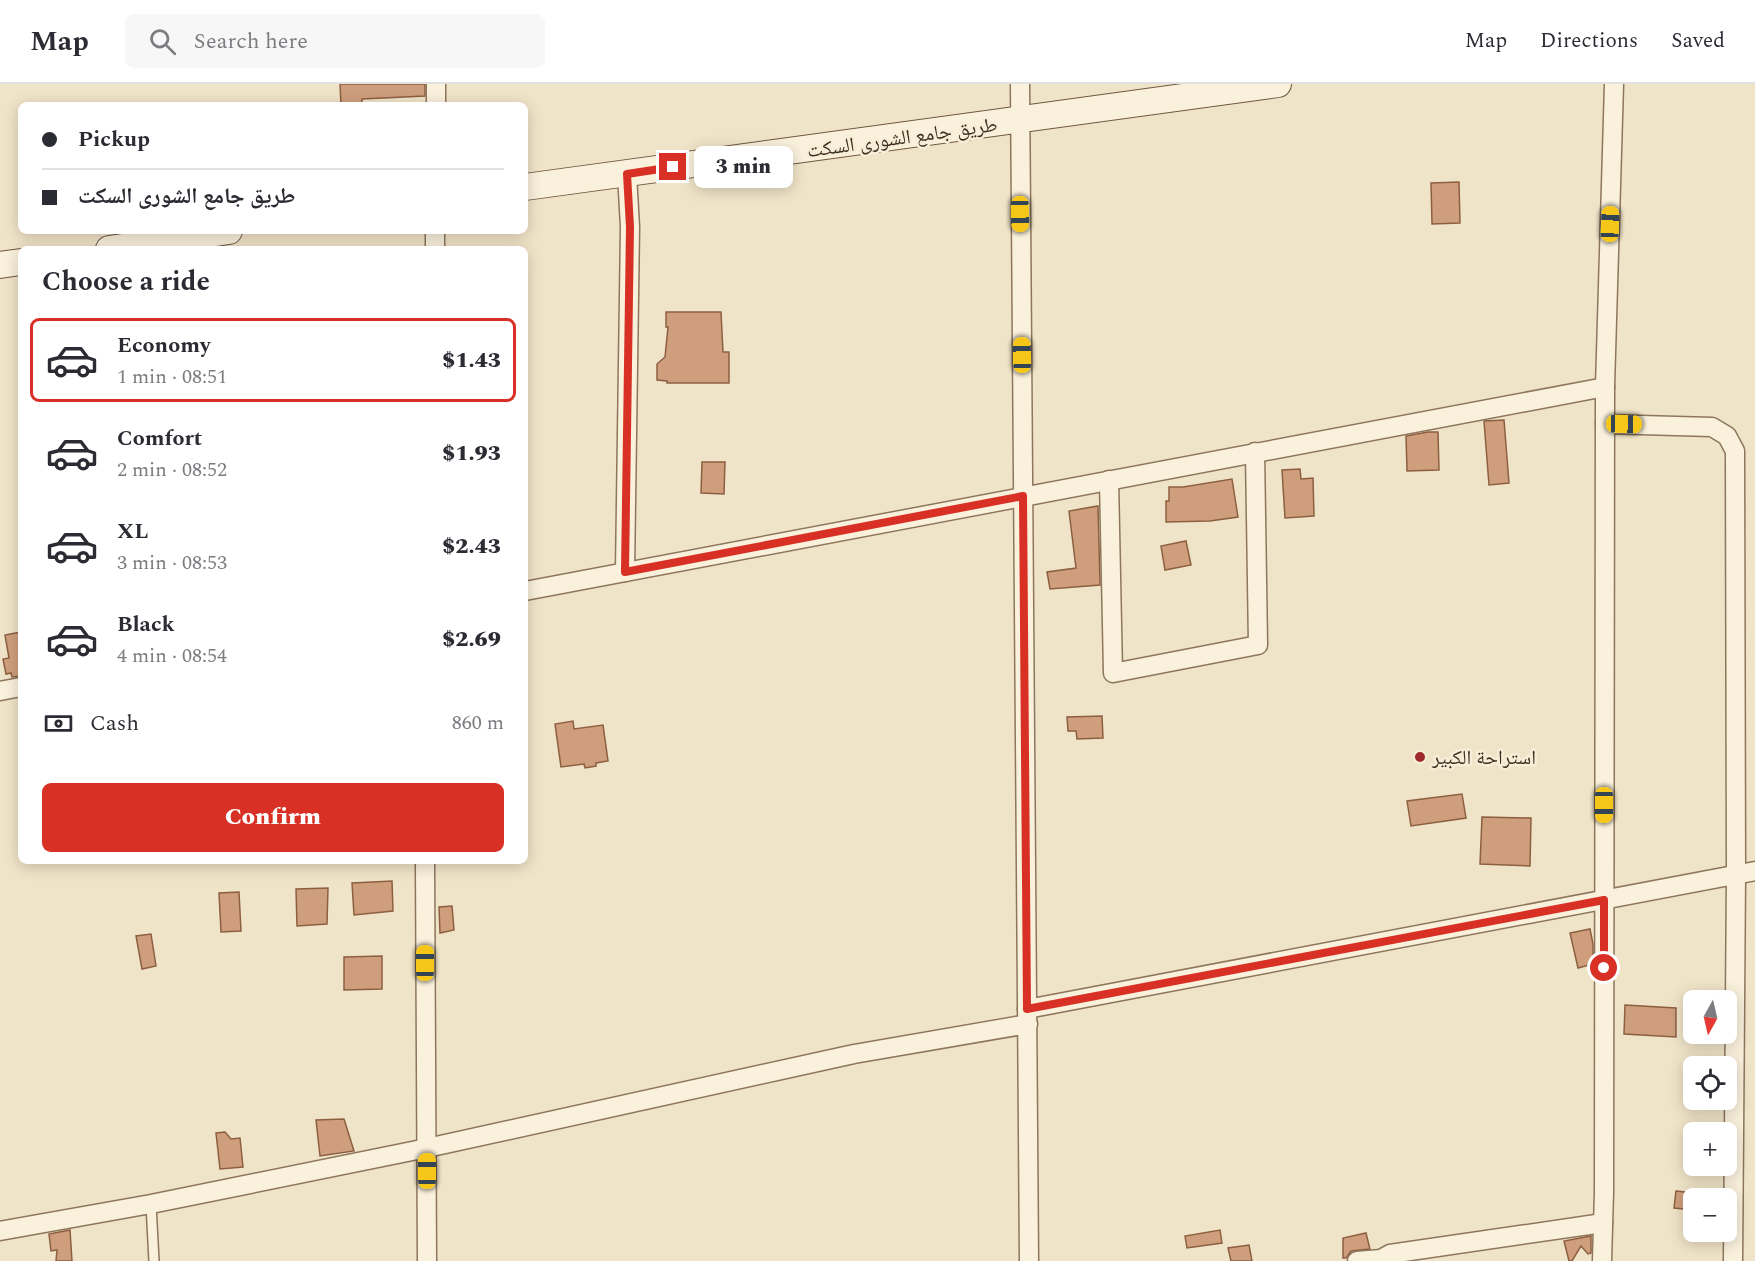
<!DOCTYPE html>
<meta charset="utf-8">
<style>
body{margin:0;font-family:Spectral,"Noto Naskh Arabic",serif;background:#f7f7f7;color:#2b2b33;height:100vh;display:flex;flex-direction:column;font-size:22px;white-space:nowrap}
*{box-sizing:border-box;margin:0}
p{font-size:20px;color:#7c7c81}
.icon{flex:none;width:33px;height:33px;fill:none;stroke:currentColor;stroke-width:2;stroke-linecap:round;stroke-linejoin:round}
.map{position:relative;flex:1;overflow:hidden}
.panel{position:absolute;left:18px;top:162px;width:510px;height:618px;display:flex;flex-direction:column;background:#fff;border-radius:9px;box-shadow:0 3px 15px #0003}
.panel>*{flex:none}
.guide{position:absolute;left:18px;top:18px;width:510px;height:132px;border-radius:9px;box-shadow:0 3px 15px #0003;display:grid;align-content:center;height:132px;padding:0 24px;background:#fff}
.needle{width:39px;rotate:188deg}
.fabs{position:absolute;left:1683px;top:906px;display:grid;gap:12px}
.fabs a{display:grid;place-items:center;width:54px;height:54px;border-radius:9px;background:#fff;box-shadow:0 3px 15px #0003;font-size:30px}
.end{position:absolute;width:27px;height:27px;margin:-14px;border:8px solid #d93025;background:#fff;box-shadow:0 0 0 3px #fff}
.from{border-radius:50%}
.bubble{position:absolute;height:42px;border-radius:9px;background:#fff;box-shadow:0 3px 15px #0003;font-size:20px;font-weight:800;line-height:42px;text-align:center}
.car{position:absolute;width:18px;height:36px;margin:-18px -9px;border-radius:8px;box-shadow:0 0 4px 2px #0007;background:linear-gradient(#f5c518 24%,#345 0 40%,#f5c518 0 76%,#345 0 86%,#f5c518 0)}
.guide b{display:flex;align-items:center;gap:21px;height:57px;font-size:22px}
.guide b+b{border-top:2px solid #e1e1e2}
.guide i{width:15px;height:15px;background:#2b2b33}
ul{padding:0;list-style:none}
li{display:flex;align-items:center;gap:18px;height:84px;margin:0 12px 9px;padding:0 12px;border:3px solid transparent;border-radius:9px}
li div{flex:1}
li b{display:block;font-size:22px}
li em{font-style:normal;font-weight:800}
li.current{border-color:#d93025}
li>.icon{width:54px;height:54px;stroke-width:1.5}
h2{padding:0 24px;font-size:27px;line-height:72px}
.pay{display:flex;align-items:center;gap:15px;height:66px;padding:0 24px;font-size:22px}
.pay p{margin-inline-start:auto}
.primary-button{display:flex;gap:12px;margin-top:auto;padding:12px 24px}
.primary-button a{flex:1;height:69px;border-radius:9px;background:#d93025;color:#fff;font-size:24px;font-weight:800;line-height:69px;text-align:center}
header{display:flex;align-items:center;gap:36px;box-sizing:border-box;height:84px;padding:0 30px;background:#fff;border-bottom:2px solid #e1e1e2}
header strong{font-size:28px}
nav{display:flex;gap:33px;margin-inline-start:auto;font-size:21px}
.search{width:420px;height:54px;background:#f7f7f7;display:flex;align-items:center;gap:15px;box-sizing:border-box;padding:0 21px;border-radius:9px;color:#7c7c81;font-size:22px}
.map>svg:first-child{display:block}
</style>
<header>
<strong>Map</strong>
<div class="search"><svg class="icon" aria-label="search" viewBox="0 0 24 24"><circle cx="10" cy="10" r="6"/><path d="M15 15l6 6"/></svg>Search here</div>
<nav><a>Map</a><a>Directions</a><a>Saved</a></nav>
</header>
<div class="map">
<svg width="1755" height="1177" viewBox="0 0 1755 1177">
<rect width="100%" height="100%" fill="#f0e4c8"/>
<g fill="#cf9f7d" stroke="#8d5f41" stroke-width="1.5">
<path d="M340,0H425V12L362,15V21H341Z"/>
<path d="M1459,98L1460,139L1432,140L1431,99Z"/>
<path d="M666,228H721L723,268H729V299H667V297L657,296V280L665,273L668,243H666Z"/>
<path d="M1504,336L1509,399L1489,401L1484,337Z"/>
<path d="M1428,348H1438L1439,386L1407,387L1406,352Z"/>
<path d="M702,378H725L724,410L701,409Z"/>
<path d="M1300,385L1301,395L1313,394L1314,432L1285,434L1282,386Z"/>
<path d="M1232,395L1238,433L1210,437L1166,438V417H1169V403H1183Z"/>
<path d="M1098,422L1100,501L1050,505L1047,488L1076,484L1069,427Z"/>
<path d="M1186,457L1191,481L1165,486L1161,462Z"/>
<path d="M21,548V592L12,593L11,589L6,590L3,575L9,574L5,551Z"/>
<path d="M1102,632L1103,654L1077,655L1076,647H1068L1067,633Z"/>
<path d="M573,637L574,645L603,641L608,677L596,679V682L585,684L584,680L561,683L555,640Z"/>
<path d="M1462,710L1466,734L1411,742L1407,717Z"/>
<path d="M1482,733L1531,734L1530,782L1480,780Z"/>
<path d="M392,797L393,827L354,831L352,799Z"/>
<path d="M328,804L327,840L297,842L296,805Z"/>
<path d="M239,808L241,847L221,848L219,809Z"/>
<path d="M452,822L454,846L440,849L439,823Z"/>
<path d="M1590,845L1593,860V880L1578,884L1570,849Z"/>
<path d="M151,850L156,882L142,885L136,852Z"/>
<path d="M382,872V905L344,906V873Z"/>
<path d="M1625,921L1676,924V953L1624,950Z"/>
<path d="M344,1035L354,1067L320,1072L316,1036Z"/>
<path d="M225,1048L231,1055L240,1054L243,1083L220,1085L216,1049Z"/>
<path d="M1676,1107L1694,1109V1126L1674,1124Z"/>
<path d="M70,1146L72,1177H56L57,1166L51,1167L49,1150Z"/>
<path d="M1220,1146L1222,1159L1187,1164L1185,1152Z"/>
<path d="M1366,1149L1370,1165L1351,1167L1346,1174H1343V1154Z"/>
<path d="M1591,1152V1169L1588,1170L1581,1162L1572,1177H1569L1564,1157Z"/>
<path d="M1249,1161L1252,1177H1231L1228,1164Z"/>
</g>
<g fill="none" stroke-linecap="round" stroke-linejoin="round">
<defs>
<path id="lane" d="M151,1120L154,1177"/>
<g id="street">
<path d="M1020,0L1029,1177"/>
<path d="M436,21V0"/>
<path d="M435,165V147"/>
<path d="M1605,340L1712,343L1727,352L1735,367L1736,791L1733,1177"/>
<path d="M1109,396L1113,589L1258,561L1255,368"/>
<path d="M625,488L630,143L627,90"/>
<path d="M525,507L1605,303"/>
<path d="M0,607L21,603"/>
<path d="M425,777L427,1177"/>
<path d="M1027,925L1755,787"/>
<path d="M0,1147L151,1120L427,1064L854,970L1028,940"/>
<path d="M1357,1177L1381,1175L1390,1170L1603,1139"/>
<path d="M1602,1177L1604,1108L1605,303L1614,0"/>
</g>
<g id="secondary">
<path d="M525,103L1278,0"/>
<path d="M109,165L229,147"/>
<path d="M0,181L21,178"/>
</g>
</defs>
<use href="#lane" stroke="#8d765c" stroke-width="12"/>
<use href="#street" stroke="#8d765c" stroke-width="21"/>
<use href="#secondary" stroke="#6f573f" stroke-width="28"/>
<use href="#lane" stroke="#faf1dc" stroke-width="9"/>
<use href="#street" stroke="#faf1dc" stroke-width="18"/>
<use href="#secondary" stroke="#faf1dc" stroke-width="26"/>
</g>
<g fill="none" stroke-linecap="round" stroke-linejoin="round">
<path stroke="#d93025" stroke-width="8" d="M673,83L627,90L630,143L625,488L1023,412L1027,925L1604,816V884"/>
</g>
<circle fill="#9e2a2b" stroke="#f7eed8" stroke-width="2" cx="1420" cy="673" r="6"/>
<g text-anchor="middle" stroke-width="5" stroke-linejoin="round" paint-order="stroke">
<g font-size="20" fill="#3d2e20" stroke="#f7eed8">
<text transform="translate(902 53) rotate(-8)" y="7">طريق جامع الشورى السكت</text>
</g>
<g font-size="20" fill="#3d2e20" stroke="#f7eed8" text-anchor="start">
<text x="1432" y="680">استراحة الكبير</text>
</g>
</g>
</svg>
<div class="fabs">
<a><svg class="needle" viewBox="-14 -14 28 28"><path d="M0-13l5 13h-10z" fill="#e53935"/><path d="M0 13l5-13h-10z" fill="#7c7c81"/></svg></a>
<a><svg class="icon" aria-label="locate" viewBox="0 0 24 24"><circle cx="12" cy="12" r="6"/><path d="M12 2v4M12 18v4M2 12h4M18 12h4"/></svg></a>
<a>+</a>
<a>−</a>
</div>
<i class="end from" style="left:1604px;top:884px"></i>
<i class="end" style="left:673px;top:83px"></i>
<div class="bubble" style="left:694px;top:62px;width:99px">3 min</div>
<i class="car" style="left:1020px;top:130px;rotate:179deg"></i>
<i class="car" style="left:1610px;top:140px;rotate:2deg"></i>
<i class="car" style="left:1022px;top:271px;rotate:359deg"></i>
<i class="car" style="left:1624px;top:340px;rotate:91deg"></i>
<i class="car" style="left:1604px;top:721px;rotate:180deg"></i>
<i class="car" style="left:425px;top:879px;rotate:0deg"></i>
<i class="car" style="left:427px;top:1087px;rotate:0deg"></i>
<div class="guide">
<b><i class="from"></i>Pickup</b>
<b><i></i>طريق جامع الشورى السكت</b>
</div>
<section class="panel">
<h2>Choose a ride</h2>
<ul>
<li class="current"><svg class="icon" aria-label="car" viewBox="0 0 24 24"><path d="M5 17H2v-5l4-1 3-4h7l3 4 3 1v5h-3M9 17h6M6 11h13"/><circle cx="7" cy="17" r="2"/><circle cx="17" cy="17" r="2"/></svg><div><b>Economy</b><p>1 min · 08:51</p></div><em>$1.43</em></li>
<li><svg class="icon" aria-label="car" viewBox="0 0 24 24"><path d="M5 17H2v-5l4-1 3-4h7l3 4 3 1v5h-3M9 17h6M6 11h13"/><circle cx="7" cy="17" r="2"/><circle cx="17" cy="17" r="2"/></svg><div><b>Comfort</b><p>2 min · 08:52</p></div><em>$1.93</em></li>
<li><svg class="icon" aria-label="car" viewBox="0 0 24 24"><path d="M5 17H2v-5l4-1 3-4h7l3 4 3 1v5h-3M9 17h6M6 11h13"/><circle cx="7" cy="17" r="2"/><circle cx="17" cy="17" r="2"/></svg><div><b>XL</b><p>3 min · 08:53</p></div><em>$2.43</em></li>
<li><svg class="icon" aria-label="car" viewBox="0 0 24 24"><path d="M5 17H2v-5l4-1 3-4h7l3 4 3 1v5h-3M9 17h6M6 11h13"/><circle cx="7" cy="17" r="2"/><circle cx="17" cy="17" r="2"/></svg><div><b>Black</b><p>4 min · 08:54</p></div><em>$2.69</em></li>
</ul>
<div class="pay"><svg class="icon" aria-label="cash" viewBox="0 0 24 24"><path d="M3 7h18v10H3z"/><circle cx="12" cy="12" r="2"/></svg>Cash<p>860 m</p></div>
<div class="primary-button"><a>Confirm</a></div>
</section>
</div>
